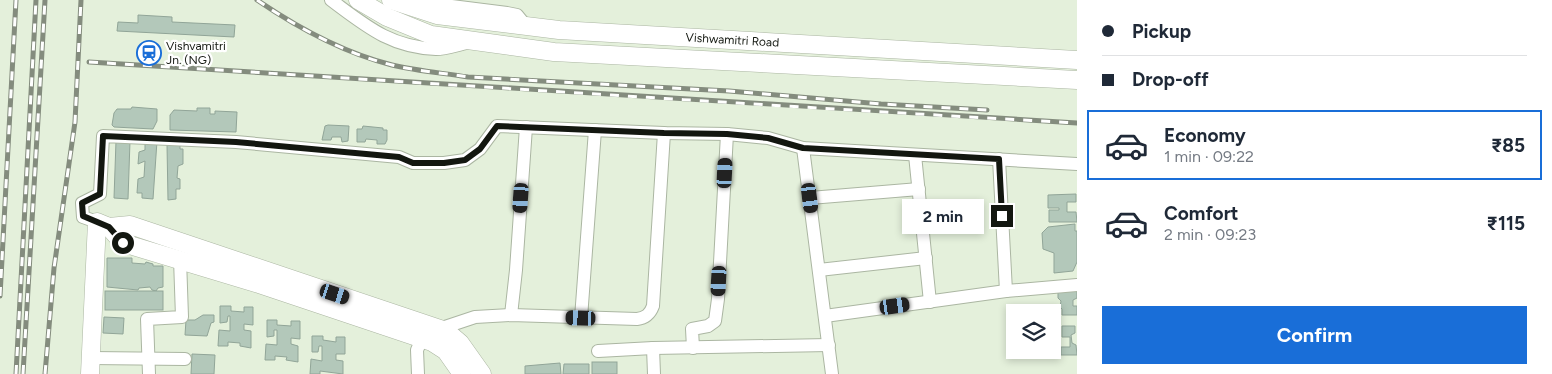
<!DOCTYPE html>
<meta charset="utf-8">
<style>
body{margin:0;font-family:Figtree,sans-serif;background:#f6f6f7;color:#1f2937;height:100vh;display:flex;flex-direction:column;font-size:19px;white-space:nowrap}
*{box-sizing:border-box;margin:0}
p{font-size:16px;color:#747a83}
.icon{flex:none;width:28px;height:28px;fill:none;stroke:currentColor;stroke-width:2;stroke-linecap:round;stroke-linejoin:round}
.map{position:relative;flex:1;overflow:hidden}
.drawer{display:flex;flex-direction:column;background:#fff;width:475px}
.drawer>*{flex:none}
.hud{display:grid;align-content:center;height:110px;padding:0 25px;background:#fff}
.fabs{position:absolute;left:1006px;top:304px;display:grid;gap:10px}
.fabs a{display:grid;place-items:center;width:55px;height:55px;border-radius:0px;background:#fff;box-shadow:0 2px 8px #0003;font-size:25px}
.end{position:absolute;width:22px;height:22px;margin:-11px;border:6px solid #131710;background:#fff;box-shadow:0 0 0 2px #fff}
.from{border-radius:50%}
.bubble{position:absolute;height:35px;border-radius:0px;background:#fff;box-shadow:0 2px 8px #0003;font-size:16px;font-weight:700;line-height:35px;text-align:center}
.car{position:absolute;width:15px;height:30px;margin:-15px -8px;border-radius:6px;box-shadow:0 0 4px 1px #0007;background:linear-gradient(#222 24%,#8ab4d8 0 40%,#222 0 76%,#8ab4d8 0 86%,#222 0)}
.hud b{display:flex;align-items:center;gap:18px;height:48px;font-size:19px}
.hud b+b{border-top:1px solid #e0e1e3}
.hud i{width:12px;height:12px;background:#1f2937}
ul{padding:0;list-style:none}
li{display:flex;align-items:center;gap:15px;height:70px;margin:0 10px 8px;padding:0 15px;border:2px solid transparent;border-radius:0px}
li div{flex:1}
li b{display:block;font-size:19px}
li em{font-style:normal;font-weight:700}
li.selected{border-color:#196ed8}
li>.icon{width:45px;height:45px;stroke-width:1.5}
.button{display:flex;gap:10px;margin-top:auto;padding:10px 25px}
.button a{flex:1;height:58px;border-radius:0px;background:#196ed8;color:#fff;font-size:20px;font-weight:700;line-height:58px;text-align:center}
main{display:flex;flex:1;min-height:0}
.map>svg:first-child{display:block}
</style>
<main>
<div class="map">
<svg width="1077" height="374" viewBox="0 0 1077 374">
<rect width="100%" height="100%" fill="#e4f0db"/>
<g fill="#b3c8ba" stroke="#91a598">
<path d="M138,15L172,17V22L235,25L234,37L117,31L118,22L138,23Z"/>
<path d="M132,107L157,109V121L153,129L114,127L112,125L114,113L117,109H131Z"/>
<path d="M197,108H210V114H215V111L237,112L236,132L170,130V115L174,110L197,111Z"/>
<path d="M328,125L349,126L348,141L342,142L341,137H332L331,140H322L325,126Z"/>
<path d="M363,126L383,128V130H387V140L385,144H377V140L366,139L365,142H357V129H362Z"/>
<path d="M145,140L157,141L153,199L142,198V193H137L138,179L144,177L145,161L138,164L139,152L145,150Z"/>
<path d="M116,141H130L128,199L114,198Z"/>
<path d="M180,143V149H183V164L178,166L177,178L180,179V189H176V199L168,200L167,145Z"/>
<path d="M1076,194V202H1067V212H1076L1077,222H1049V210H1059V208H1048V195Z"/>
<path d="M1075,224V231H1077V262L1073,271L1054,273V253L1043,249L1042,233L1048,227Z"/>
<path d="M107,258H132V263L145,264L146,262L153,264V266H163V287L158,288L156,291L152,290L150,287L139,288L138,290L107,287Z"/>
<path d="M1058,289L1077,290V298L1073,300V306H1077V315H1062V309L1060,307L1061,301L1058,298Z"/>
<rect x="105" y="291" width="58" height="19"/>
<path d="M220,306H231V311L244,312V307H253V325L244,324V330L251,331V348L240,346V343L228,342V346H218L219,330L230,331V316H228L227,322L220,323Z"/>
<path d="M203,315H214V322L211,323L207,336L185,335L186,320H195Z"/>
<path d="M104,317L124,318L123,334L103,333Z"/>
<path d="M267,320H277V325L291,326V321H300V339L291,338V344L298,346V362L286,360L287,357L275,356V360H265L266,344L277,345V330H274V336L267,337Z"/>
<path d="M1062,326H1075V333L1071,335L1072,343L1076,345L1077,355H1061V347H1070V337H1062Z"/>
<path d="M312,336H323V340L336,342V337H345V354H336V360L343,361V374L320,371V374H310L311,359L322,361V346H319L318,352H312Z"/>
<path d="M192,354L215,355L214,374H191Z"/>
<rect x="592" y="362" width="25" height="12"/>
<path d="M560,363L561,374H525V366Z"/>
<path d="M564,364H589V374H563Z"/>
</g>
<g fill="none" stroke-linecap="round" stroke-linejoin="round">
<defs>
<g id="street">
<path d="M331,0C366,26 390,47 436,49C446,49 457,45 467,43"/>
<path d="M423,0L436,4L507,13L517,15L526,26"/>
<path d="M803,148L832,374"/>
<path d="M915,155L930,302"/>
<path d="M999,159L1006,291"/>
<path d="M810,198L919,189"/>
<path d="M97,222L83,217L82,203L100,194L103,136L236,142L399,157L413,163H444L465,160L480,149L497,126L664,133L727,134L768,138L803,148L1077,164"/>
<path d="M819,270L926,258"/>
<path d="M511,315L516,270L526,127"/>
<path d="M825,316L1006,291L1077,285"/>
<path d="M581,318L595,130"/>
<path d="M439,329L475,317L511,315L637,319C646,318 650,314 653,306L664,133"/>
<path d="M653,348L654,374"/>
<path d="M693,348L692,329L708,326L715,321L718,299L727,134"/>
<path d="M598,351L653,348L829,345"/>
<path d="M91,358L185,359"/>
<path d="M149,374L147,319L182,317L180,259"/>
<path d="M418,374L417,350L425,332"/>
</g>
<g id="secondary">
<path d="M358,0L387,17L431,35L554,52L1077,80"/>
<path id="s1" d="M391,0L437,15L559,30L1077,60"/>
<path d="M109,227L123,243L259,284L432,342L446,351L462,374"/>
<path d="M90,374L97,222L109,227L130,225L446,331L460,343L482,374"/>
</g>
</defs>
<use href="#street" stroke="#abb6a2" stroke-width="14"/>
<use href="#secondary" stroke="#abb6a2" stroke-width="19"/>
<use href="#street" stroke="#fff" stroke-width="12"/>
<use href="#secondary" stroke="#fff" stroke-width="18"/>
<defs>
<g id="rail">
<path d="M257,0C298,28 344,53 392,65C417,71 443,73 468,77L729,91L881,104L987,110"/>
<path d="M89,62C418,82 747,105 1077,123"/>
<path d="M0,296L16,0"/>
<path d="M16,374L36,0"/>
<path d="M23,374L45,0"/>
<path d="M45,374L54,268L75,122L81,0"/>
</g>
</defs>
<use href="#rail" stroke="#848c7e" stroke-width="5"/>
<use href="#rail" stroke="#fff" stroke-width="3" stroke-dasharray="9" stroke-linecap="butt"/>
</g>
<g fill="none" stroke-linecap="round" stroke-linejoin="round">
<path stroke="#131710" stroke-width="6" d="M123,243L109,227L83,216L82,203L100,194L103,136L236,142L399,157L413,163H444L465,160L480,149L497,126L664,133L727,134L768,138L803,148L999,159L1002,216"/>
</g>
<defs>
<symbol id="station-ring" viewBox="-11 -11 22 22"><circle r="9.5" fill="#fff" stroke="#196ed8" stroke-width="1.5"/><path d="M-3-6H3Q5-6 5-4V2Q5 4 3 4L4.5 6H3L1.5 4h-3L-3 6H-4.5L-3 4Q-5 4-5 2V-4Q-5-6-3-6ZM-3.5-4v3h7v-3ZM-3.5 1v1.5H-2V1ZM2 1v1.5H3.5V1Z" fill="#196ed8"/></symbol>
</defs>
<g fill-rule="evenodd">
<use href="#station-ring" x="135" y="39" width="28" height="28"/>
</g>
<g text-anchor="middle" stroke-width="4.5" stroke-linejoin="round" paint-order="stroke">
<g font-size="12" fill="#131710" stroke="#fff">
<text dy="4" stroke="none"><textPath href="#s1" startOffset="345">Vishwamitri Road</textPath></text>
</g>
<g font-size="12" fill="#131710" stroke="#fff" text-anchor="start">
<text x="166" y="50">Vishvamitri<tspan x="166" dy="14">Jn. (NG)</tspan></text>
</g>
</g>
</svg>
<div class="fabs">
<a><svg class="icon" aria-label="layers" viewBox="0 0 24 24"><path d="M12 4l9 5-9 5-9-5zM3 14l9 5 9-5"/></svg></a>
</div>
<i class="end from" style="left:123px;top:243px"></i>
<i class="end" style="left:1002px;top:216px"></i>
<div class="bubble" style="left:902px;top:199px;width:82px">2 min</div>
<i class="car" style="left:725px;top:173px;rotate:3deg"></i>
<i class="car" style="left:521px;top:198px;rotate:184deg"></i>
<i class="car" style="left:810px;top:198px;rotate:173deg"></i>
<i class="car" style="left:719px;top:281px;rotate:183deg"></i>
<i class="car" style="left:335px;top:294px;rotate:108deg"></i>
<i class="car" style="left:895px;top:306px;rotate:82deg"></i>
<i class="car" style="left:581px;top:318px;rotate:272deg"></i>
</div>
<section class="drawer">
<div class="hud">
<b><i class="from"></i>Pickup</b>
<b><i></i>Drop-off</b>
</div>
<ul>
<li class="selected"><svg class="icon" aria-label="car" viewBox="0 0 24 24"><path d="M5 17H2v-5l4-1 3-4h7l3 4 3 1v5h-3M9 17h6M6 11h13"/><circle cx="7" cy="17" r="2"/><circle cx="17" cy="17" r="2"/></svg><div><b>Economy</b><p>1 min · 09:22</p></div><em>₹85</em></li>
<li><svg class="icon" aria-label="car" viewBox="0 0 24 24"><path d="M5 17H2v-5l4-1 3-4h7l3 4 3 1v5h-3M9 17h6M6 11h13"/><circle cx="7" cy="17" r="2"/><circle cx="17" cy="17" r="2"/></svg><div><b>Comfort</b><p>2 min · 09:23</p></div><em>₹115</em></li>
</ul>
<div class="button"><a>Confirm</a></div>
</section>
</main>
